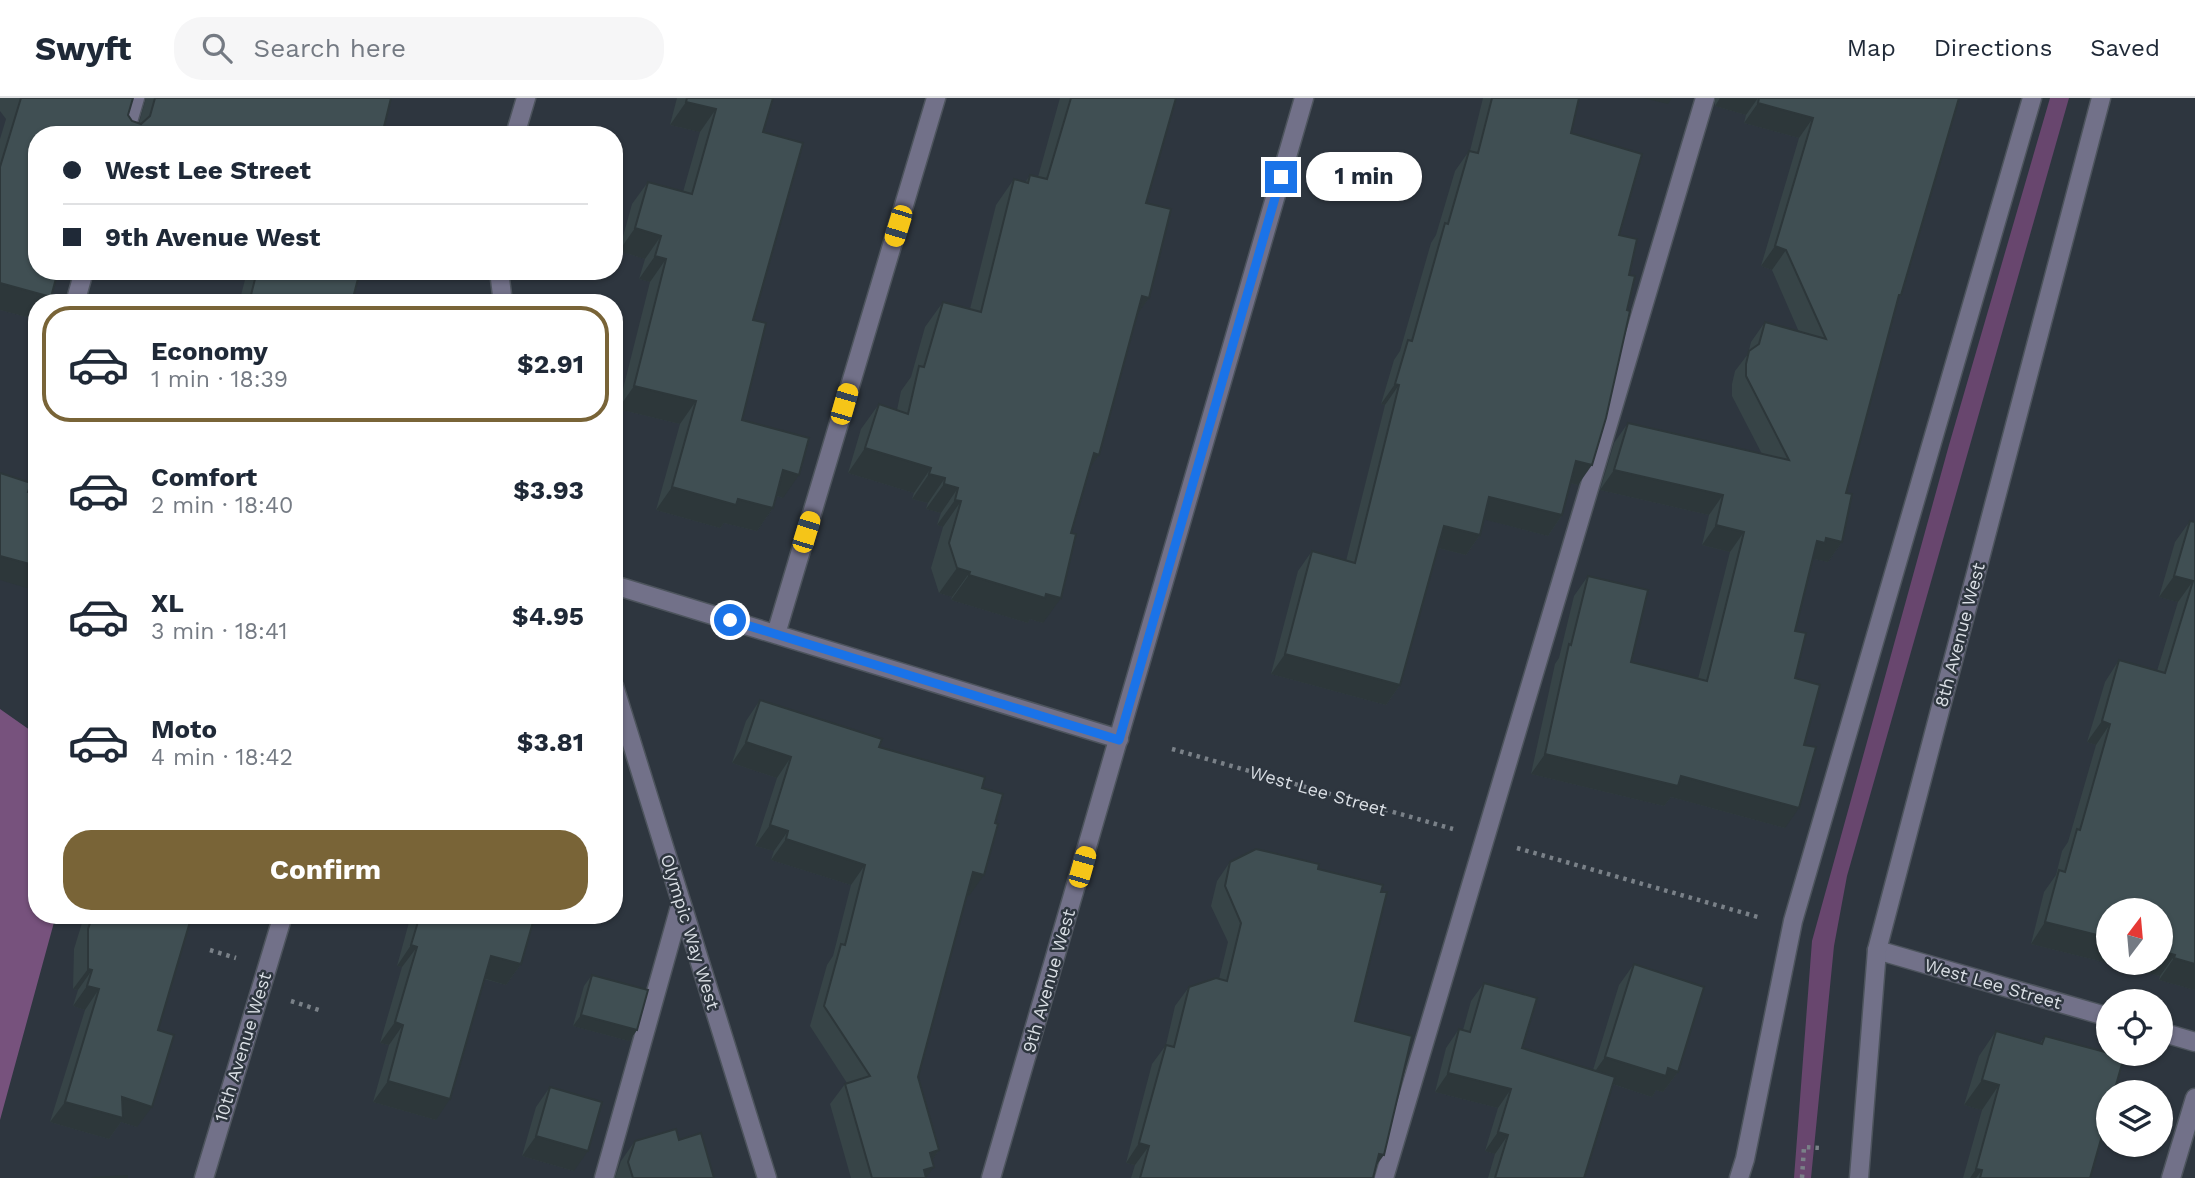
<!DOCTYPE html>
<meta charset="utf-8">
<style>
body{margin:0;font-family:"Work Sans",sans-serif;background:#f6f6f7;color:#1f2937;height:100vh;display:flex;flex-direction:column;font-size:26px;white-space:nowrap}
*{box-sizing:border-box;margin:0}
p{font-size:23px;color:#747a83}
.icon{flex:none;width:38px;height:38px;fill:none;stroke:currentColor;stroke-width:2;stroke-linecap:round;stroke-linejoin:round}
.map{position:relative;flex:1;overflow:hidden}
.drawer{position:absolute;left:28px;top:196px;width:595px;height:630px;display:flex;flex-direction:column;background:#fff;border-radius:28px;box-shadow:0 2px 5px #0004}
.drawer>*{flex:none}
.hud{position:absolute;left:28px;top:28px;width:595px;height:154px;border-radius:28px;box-shadow:0 2px 5px #0004;display:grid;align-content:center;height:154px;padding:0 35px;background:#fff}
.needle{width:46px;rotate:16deg}
.buttons{position:absolute;left:2096px;top:800px;display:grid;gap:14px}
.buttons a{display:grid;place-items:center;width:77px;height:77px;border-radius:50%;background:#fff;box-shadow:0 2px 5px #0004;font-size:35px}
.end{position:absolute;width:32px;height:32px;margin:-16px;border:9px solid #1a73e8;background:#fff;box-shadow:0 0 0 4px #fff}
.from{border-radius:50%}
.bubble{position:absolute;height:49px;border-radius:24px;background:#fff;box-shadow:0 2px 5px #0004;font-size:23px;font-weight:700;line-height:49px;text-align:center}
.car{position:absolute;width:21px;height:42px;margin:-21px -10px;border-radius:9px;box-shadow:0 0 5px 2px #0007;background:linear-gradient(#f5c518 24%,#345 0 40%,#f5c518 0 76%,#345 0 86%,#f5c518 0)}
.hud b{display:flex;align-items:center;gap:24px;height:66px;font-size:26px}
.hud b+b{border-top:2px solid #e0e1e3}
.hud i{width:18px;height:18px;background:#1f2937}
ul{padding:12px 0 0;list-style:none}
li{display:flex;align-items:center;gap:21px;height:116px;margin:0 14px 10px;padding:0 21px;border:4px solid transparent;border-radius:28px}
li div{flex:1}
li b{display:block;font-size:26px}
li em{font-style:normal;font-weight:700}
li.selected{border-color:#796437}
li>.icon{width:63px;height:63px;stroke-width:1.5}
.button{display:flex;gap:14px;margin-top:auto;padding:14px 35px}
.button a{flex:1;height:80px;border-radius:28px;background:#796437;color:#fff;font-size:28px;font-weight:700;line-height:80px;text-align:center}
header{display:flex;align-items:center;gap:42px;box-sizing:border-box;height:98px;padding:0 35px;background:#fff;border-bottom:2px solid #e0e1e3}
header strong{font-size:33px}
nav{display:flex;gap:38px;margin-inline-start:auto;font-size:24px}
.search{width:490px;height:63px;background:#f6f6f7;display:flex;align-items:center;gap:18px;box-sizing:border-box;padding:0 24px;border-radius:28px;color:#747a83;font-size:26px}
.map>svg:first-child{display:block}
</style>
<header>
<strong>Swyft</strong>
<div class="search"><svg class="icon" aria-label="search" viewBox="0 0 24 24"><circle cx="10" cy="10" r="6"/><path d="M15 15l6 6"/></svg>Search here</div>
<nav><a>Map</a><a>Directions</a><a>Saved</a></nav>
</header>
<div class="map">
<svg width="2195" height="1080" viewBox="0 0 2195 1080">
<rect width="100%" height="100%" fill="#2e363f"/>
<path fill="#68466e" d="M2050,0H2069L1847,778L1834,848L1811,1080H1794L1812,843L1949,347Z"/>
<path fill="#77527d" d="M0,611L37,637V817H56L0,1022Z"/>
<g fill="none" stroke-linecap="round" stroke-linejoin="round">
<defs>
<g id="minor">
<path d="M124,37L135,0"/>
<path d="M515,37L526,0"/>
<path d="M499,173L503,205"/>
<path d="M75,205L84,173"/>
<path d="M614,487L1119,641"/>
<path d="M776,536L936,0"/>
<path d="M614,588L767,1080"/>
<path d="M1877,852L2109,919"/>
<path d="M2161,934L2195,944"/>
<path d="M204,1080L283,817"/>
<path d="M604,1080L681,805"/>
<path d="M991,1080L1304,0"/>
<path d="M1384,1080L1705,0"/>
<path d="M1739,1080L1745,1061L1793,823L2032,0"/>
<path d="M1859,1080L1877,852L2101,0"/>
<path d="M2171,1080L2195,1000"/>
</g>
</defs>
<use href="#minor" stroke="#4d545d" stroke-width="21"/>
<g stroke="#7a8188" stroke-width="4.5" stroke-dasharray="3.5 5" stroke-linecap="butt">
<path d="M1172,651L1453,731"/>
<path d="M1517,750L1758,819"/>
<path d="M210,852L236,860"/>
<path d="M291,903L322,913"/>
<path d="M1802,1080L1804,1049L1821,1050"/>
</g>
<use href="#minor" stroke="#727189" stroke-width="18"/>
</g>
<g fill="#374447">
<path d="M0,0H133L128,17L132,23L139,25L146,0H391L37,37L35,221L0,212V41L6,21L0,13Z"/>
<path d="M677,0H773L763,34L753,222L742,322L783,400L776,398L773,410L757,433L724,425L720,430L656,412L680,326L618,311L650,184L639,181L645,161L619,153L632,106L648,84L683,94L700,34L670,27Z"/>
<path d="M1060,0H1176L1146,105L1149,200L1137,216L1099,357L1090,369L1043,525L1030,521L1028,525L951,502L952,499L939,495L931,470L943,429L937,427L941,415L926,411L928,405L912,401L914,395L848,375L861,331L879,306L897,312L901,293L911,279L925,229L943,204L970,211L996,107L1014,81L1025,85L1030,77L1038,79Z"/>
<path d="M1483,0H1579L1571,35L1619,137L1578,387L1570,385L1562,417L1548,438L1484,421L1480,437L1466,457L1438,450L1400,587L1386,607L1271,576L1298,473L1312,453L1346,463L1385,307L1381,306L1394,262L1400,253L1431,145L1436,137L1455,73L1469,53H1470Z"/>
<path d="M1715,0H1959L1898,202L1846,395L1842,444L1828,464L1814,461L1812,462L1795,533V580L1804,647L1785,730L1671,699L1664,708L1531,676L1555,566L1559,560L1574,498L1588,478L1631,564L1698,581L1730,454L1702,447L1709,417L1600,392L1614,345L1628,325L1762,356L1732,298V286L1735,273L1748,256L1751,244L1765,224L1799,234L1772,172L1761,168L1799,40L1744,25L1746,17L1715,8Z"/>
<path d="M235,173H360L353,200L371,205H239L246,178L235,176Z"/>
<path d="M2190,423L2195,424V892L2159,882L2160,878L2031,846L2044,794L2056,777L2062,753L2068,744L2096,647L2087,644L2105,584L2119,562L2157,573L2178,504L2159,499L2175,444Z"/>
<path d="M37,496V530L31,528L36,512L32,511Z"/>
<path d="M760,602L982,690L969,798L967,797L918,979L939,1052L932,1062L926,1080H851L830,1006L845,986L847,985L810,928L827,867L833,858L851,787L771,762L774,753L755,748L777,680L732,665L746,623Z"/>
<path d="M1230,764L1318,771L1355,923L1376,1068L1373,1080H1131L1135,1067L1126,1065L1152,966L1166,947L1175,908L1189,889L1219,881L1228,844L1211,808L1217,783Z"/>
<path d="M88,817H192L158,932L137,1029L121,1024L109,1041L50,1024L85,912L73,908L78,892L73,891L74,851L82,825Z"/>
<path d="M411,817H535L521,866L506,887L484,881L436,1022L373,1004L389,947L380,945L402,869L397,868Z"/>
<path d="M1634,866L1678,974L1663,994L1656,992L1652,999L1612,986L1584,1080H1488L1495,1056L1485,1053L1498,1010L1435,994L1446,950L1459,931L1463,932L1471,903L1484,885L1522,950L1593,972L1619,887Z"/>
<path d="M592,877L637,932L629,943L573,928L584,888Z"/>
<path d="M1996,933L2040,945L2045,938L2090,1080H1963L1982,1012L1964,1007L1979,958Z"/>
<path d="M550,989L574,1073L522,1058L536,1009Z"/>
<path d="M679,1042L714,1080H615L621,1063L635,1043Z"/>
</g>
<g fill="#2d373a">
<path d="M1643,0H1672L1668,6Z"/>
<path d="M1720,0H1758L1746,17L1715,8Z"/>
<path d="M686,4L716,11L700,34L670,27Z"/>
<path d="M1758,5L1813,20L1799,40L1744,25Z"/>
<path d="M635,130L661,138L645,161L619,153Z"/>
<path d="M1775,148L1786,152L1772,172L1761,168Z"/>
<path d="M655,158L666,161L650,184L639,181Z"/>
<path d="M236,173H250L246,178L235,176Z"/>
<path d="M0,185L51,199L47,205H37V219L35,221L0,212Z"/>
<path d="M1142,198L1149,200L1131,225Z"/>
<path d="M1395,286L1399,287L1385,307L1381,306Z"/>
<path d="M634,288L696,303L680,326L618,311Z"/>
<path d="M865,350L931,370L914,395L848,375Z"/>
<path d="M1094,355L1099,357L1081,382Z"/>
<path d="M1576,363L1592,367L1578,387L1562,383Z"/>
<path d="M783,372L799,377L783,400L767,395Z"/>
<path d="M1614,372L1723,397L1709,417L1600,392Z"/>
<path d="M929,376L945,380L928,405L912,401Z"/>
<path d="M944,386L958,390L941,415L926,411Z"/>
<path d="M672,389L738,401L773,410L757,433L724,425L720,430L656,412Z"/>
<path d="M1489,399L1562,417L1548,438L1475,419Z"/>
<path d="M955,402L961,403L943,429L937,427Z"/>
<path d="M1716,427L1744,434L1730,454L1702,447Z"/>
<path d="M1444,428L1480,437L1466,457L1430,448Z"/>
<path d="M1826,440L1842,444L1828,464L1814,461L1810,465L1817,443Z"/>
<path d="M0,458L37,468V493L0,482Z"/>
<path d="M957,470L970,474L952,499L939,495Z"/>
<path d="M969,477L1046,496L1061,500L1043,525L1030,521L1028,525L951,502Z"/>
<path d="M2174,478L2193,483L2178,504L2159,499Z"/>
<path d="M37,505L36,512L32,511Z"/>
<path d="M37,520V530L31,528Z"/>
<path d="M1285,556L1400,587L1386,607L1271,576Z"/>
<path d="M2102,623L2110,626L2096,647L2087,644Z"/>
<path d="M746,644L791,659L777,680L732,665Z"/>
<path d="M1545,656L1681,678L1799,710L1785,730L1671,699L1664,708L1531,676Z"/>
<path d="M770,727L788,733L774,753L755,748Z"/>
<path d="M786,741L865,767L851,787L771,762Z"/>
<path d="M973,774L984,777L969,798L958,795Z"/>
<path d="M2045,824L2109,840V864H2161V853L2175,857L2160,878L2031,846Z"/>
<path d="M411,847L417,849L402,869L397,868Z"/>
<path d="M491,858L521,866L506,887L476,878Z"/>
<path d="M2174,860L2195,866V892L2159,882Z"/>
<path d="M88,871L92,872L78,892L73,891Z"/>
<path d="M87,888L99,891L85,912L73,908Z"/>
<path d="M581,917L637,932L629,943L573,928Z"/>
<path d="M395,924L403,927L389,947L380,945Z"/>
<path d="M1605,959L1668,970L1678,974L1663,994L1656,992L1652,999L1591,979Z"/>
<path d="M1448,975L1511,991L1498,1010L1435,994Z"/>
<path d="M1982,982L1999,987L1982,1012L1964,1007Z"/>
<path d="M388,983L450,1001L436,1022L373,1004Z"/>
<path d="M122,999L152,1009L137,1029L121,1024L109,1041L50,1024L65,1004Z"/>
<path d="M1498,1034L1508,1037L1495,1056L1485,1053Z"/>
<path d="M536,1038L588,1053L574,1073L522,1058Z"/>
<path d="M1139,1045L1149,1048L1135,1067L1126,1065Z"/>
<path d="M939,1052L926,1071L934,1069L926,1080H918L930,1055Z"/>
<path d="M1379,1056L1384,1057L1370,1076Z"/>
<path d="M1976,1071L1982,1072L1976,1080H1970Z"/>
</g>
<g fill="#404f53" stroke="#2d373a" stroke-width="2">
<path d="M21,0H133L128,17L132,23L141,26L150,18L155,0H391L382,37H37V173H58L51,199L0,185V69Z"/>
<path d="M687,0H773L763,34L803,45L753,222L766,225L742,322L809,340L799,377L783,372L773,410L738,401L736,407L672,389L696,303L634,288L666,161L655,158L661,138L635,130L648,84L692,96L716,11L686,4Z"/>
<path d="M1071,0H1176L1146,105L1171,111L1149,200L1142,198L1099,357L1094,355L1071,435L1076,436L1061,500L1046,496L1045,500L969,477L970,474L957,470L949,445L961,403L955,402L958,390L944,386L945,380L929,376L931,370L865,350L879,306L908,316L919,268L924,269L943,204L981,214L1014,81L1028,85L1030,77L1047,81Z"/>
<path d="M1492,0H1579L1571,35L1642,56L1619,137L1637,141L1629,177L1635,178L1627,212L1630,213L1606,320L1592,367L1576,363L1562,417L1489,399L1480,437L1444,428L1400,587L1285,556L1312,453L1355,465L1399,287L1395,286L1408,242L1412,243L1445,125L1448,126L1469,53L1478,55Z"/>
<path d="M1759,0H1959L1901,197H1899L1846,395L1852,396L1842,444L1826,440L1825,445L1817,443L1795,533L1806,535L1795,580L1820,587L1804,647L1816,649L1799,710L1681,678L1678,688L1545,656L1569,546L1571,547L1588,478L1648,492L1631,564L1707,583L1744,434L1716,427L1723,397L1614,372L1628,325L1789,362L1746,278V266L1749,253L1759,246L1765,224L1826,241L1786,152L1775,148L1813,20L1758,5Z"/>
<path d="M257,173H360L353,200L371,205H249Z"/>
<path d="M0,375L31,385L28,394L37,396V468L0,458Z"/>
<path d="M2190,423L2195,424V866L2174,860L2175,857L2161,853V812H2109V840L2045,824L2059,772L2065,774L2077,731L2080,732L2110,626L2102,623L2119,562L2165,575L2193,483L2174,478Z"/>
<path d="M760,602L882,641L879,649L985,679L982,690L1003,696L995,725L998,726L984,777L973,774L918,979L939,1052L930,1055L934,1069L924,1072L926,1080H872L845,986L870,978L824,908L841,846L845,847L865,767L786,741L788,733L770,727L791,659L746,644Z"/>
<path d="M1256,751L1319,766L1318,771L1383,787L1381,794H1387L1355,923L1412,938L1384,1057L1379,1056L1373,1080H1140L1149,1048L1139,1045L1166,947L1174,949L1189,889L1216,880L1227,883L1241,825L1225,788L1230,764Z"/>
<path d="M93,817H192L158,932L174,937L152,1009L122,999L123,1020L65,1004L99,891L87,888L92,872L88,871V831Z"/>
<path d="M420,817H535L521,866L491,858L450,1001L388,983L403,927L395,924L417,849L411,847Z"/>
<path d="M1634,866L1704,889L1678,974L1668,970L1666,978L1605,959Z"/>
<path d="M592,877L648,892L637,932L581,917Z"/>
<path d="M1484,885L1537,900L1522,950L1615,979L1584,1080H1495L1508,1037L1498,1034L1511,991L1448,975L1459,931L1470,934Z"/>
<path d="M1996,933L2042,946L2045,938L2124,959L2114,994H2109V1013L2090,1080H1980L1982,1072L1976,1071L1999,987L1982,982Z"/>
<path d="M550,989L602,1004L588,1053L536,1038Z"/>
<path d="M676,1031L679,1042L701,1035L714,1080H633L628,1064L635,1043Z"/>
<path d="M127,1078V1080H92Z"/>
</g>
<g fill="none" stroke-linecap="round" stroke-linejoin="round">
<path stroke="#1a73e8" stroke-width="9" d="M730,522L1119,642L1281,79"/>
</g>
<g text-anchor="middle" stroke-width="5" stroke-linejoin="round" paint-order="stroke">
<g font-size="18" fill="#dadfe5" stroke="#2e363f">
<text transform="translate(1960 537) rotate(-75)" y="6">8th Avenue West</text>
<text transform="translate(1318 693) rotate(16)" y="6">West Lee Street</text>
<text transform="translate(690 834) rotate(73)" y="6">Olympic Way West</text>
<text transform="translate(1049 883) rotate(-74)" y="6">9th Avenue West</text>
<text transform="translate(1993 886) rotate(16)" y="6">West Lee Street</text>
<text transform="translate(243 949) rotate(-73)" y="6">10th Avenue West</text>
</g>
</g>
</svg>
<div class="buttons">
<a><svg class="needle" viewBox="-14 -14 28 28"><path d="M0-13l5 13h-10z" fill="#e53935"/><path d="M0 13l5-13h-10z" fill="#747a83"/></svg></a>
<a><svg class="icon" aria-label="locate" viewBox="0 0 24 24"><circle cx="12" cy="12" r="6"/><path d="M12 2v4M12 18v4M2 12h4M18 12h4"/></svg></a>
<a><svg class="icon" aria-label="layers" viewBox="0 0 24 24"><path d="M12 4l9 5-9 5-9-5zM3 14l9 5 9-5"/></svg></a>
</div>
<i class="end from" style="left:730px;top:522px"></i>
<i class="end" style="left:1281px;top:79px"></i>
<div class="bubble" style="left:1306px;top:54px;width:116px">1 min</div>
<i class="car" style="left:898px;top:128px;rotate:197deg"></i>
<i class="car" style="left:844px;top:306px;rotate:16deg"></i>
<i class="car" style="left:806px;top:434px;rotate:17deg"></i>
<i class="car" style="left:1082px;top:769px;rotate:16deg"></i>
<div class="hud">
<b><i class="from"></i>West Lee Street</b>
<b><i></i>9th Avenue West</b>
</div>
<section class="drawer">
<ul>
<li class="selected"><svg class="icon" aria-label="car" viewBox="0 0 24 24"><path d="M5 17H2v-5l4-1 3-4h7l3 4 3 1v5h-3M9 17h6M6 11h13"/><circle cx="7" cy="17" r="2"/><circle cx="17" cy="17" r="2"/></svg><div><b>Economy</b><p>1 min · 18:39</p></div><em>$2.91</em></li>
<li><svg class="icon" aria-label="car" viewBox="0 0 24 24"><path d="M5 17H2v-5l4-1 3-4h7l3 4 3 1v5h-3M9 17h6M6 11h13"/><circle cx="7" cy="17" r="2"/><circle cx="17" cy="17" r="2"/></svg><div><b>Comfort</b><p>2 min · 18:40</p></div><em>$3.93</em></li>
<li><svg class="icon" aria-label="car" viewBox="0 0 24 24"><path d="M5 17H2v-5l4-1 3-4h7l3 4 3 1v5h-3M9 17h6M6 11h13"/><circle cx="7" cy="17" r="2"/><circle cx="17" cy="17" r="2"/></svg><div><b>XL</b><p>3 min · 18:41</p></div><em>$4.95</em></li>
<li><svg class="icon" aria-label="car" viewBox="0 0 24 24"><path d="M5 17H2v-5l4-1 3-4h7l3 4 3 1v5h-3M9 17h6M6 11h13"/><circle cx="7" cy="17" r="2"/><circle cx="17" cy="17" r="2"/></svg><div><b>Moto</b><p>4 min · 18:42</p></div><em>$3.81</em></li>
</ul>
<div class="button"><a>Confirm</a></div>
</section>
</div>
